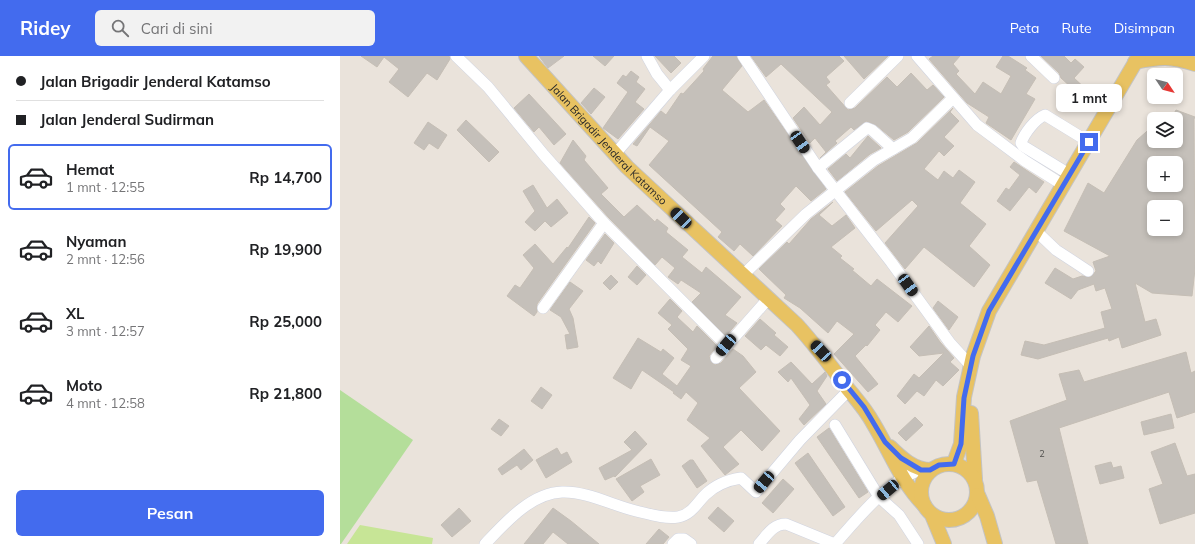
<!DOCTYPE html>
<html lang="id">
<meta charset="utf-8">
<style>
body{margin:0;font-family:Mulish,sans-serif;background:#f2f2f2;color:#202124;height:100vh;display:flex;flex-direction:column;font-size:15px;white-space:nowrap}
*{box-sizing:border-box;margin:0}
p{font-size:13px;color:#757577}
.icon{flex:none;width:22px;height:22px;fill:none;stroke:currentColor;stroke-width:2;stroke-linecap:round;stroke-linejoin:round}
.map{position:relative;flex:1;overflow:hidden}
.panel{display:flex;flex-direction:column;background:#fff;width:340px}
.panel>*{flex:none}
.banner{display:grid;align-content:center;height:88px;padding:0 16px;background:#fff}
.needle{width:26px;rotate:125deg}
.tools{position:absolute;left:807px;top:12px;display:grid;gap:8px}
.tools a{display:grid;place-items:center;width:36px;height:36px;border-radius:6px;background:#fff;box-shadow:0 2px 6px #0003;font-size:20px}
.end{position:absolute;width:18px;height:18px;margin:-9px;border:5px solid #436bee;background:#fff;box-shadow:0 0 0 2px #fff}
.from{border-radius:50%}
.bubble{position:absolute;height:28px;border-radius:6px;background:#fff;box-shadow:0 2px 6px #0003;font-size:13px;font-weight:700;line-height:28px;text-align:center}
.car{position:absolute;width:12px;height:24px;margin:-12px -6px;border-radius:5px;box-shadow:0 0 3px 1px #0007;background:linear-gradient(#222 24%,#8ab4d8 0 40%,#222 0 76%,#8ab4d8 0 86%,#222 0)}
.banner b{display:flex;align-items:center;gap:14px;height:38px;font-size:15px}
.banner b+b{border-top:1px solid #e0e0e0}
.banner i{width:10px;height:10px;background:#202124}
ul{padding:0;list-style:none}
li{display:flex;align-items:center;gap:12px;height:66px;margin:0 8px 6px;padding:0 8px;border:2px solid transparent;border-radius:6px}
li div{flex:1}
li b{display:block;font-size:15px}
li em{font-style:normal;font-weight:700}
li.selected{border-color:#436bee}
li>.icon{width:36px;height:36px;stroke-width:1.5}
.action{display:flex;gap:8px;margin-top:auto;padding:8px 16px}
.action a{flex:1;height:46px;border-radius:6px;background:#436bee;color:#fff;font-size:16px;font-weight:700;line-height:46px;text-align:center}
header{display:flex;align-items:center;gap:24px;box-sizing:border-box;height:56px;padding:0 20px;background:#436bee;color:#fff}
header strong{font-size:19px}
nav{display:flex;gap:22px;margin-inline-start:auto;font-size:14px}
.search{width:280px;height:36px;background:#f2f2f2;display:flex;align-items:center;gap:10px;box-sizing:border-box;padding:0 14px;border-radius:6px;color:#757577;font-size:15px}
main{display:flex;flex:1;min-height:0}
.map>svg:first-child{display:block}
</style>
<header>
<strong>Ridey</strong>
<div class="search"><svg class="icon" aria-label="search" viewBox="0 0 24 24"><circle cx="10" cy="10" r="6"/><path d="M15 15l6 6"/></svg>Cari di sini</div>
<nav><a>Peta</a><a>Rute</a><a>Disimpan</a></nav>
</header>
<main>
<section class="panel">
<div class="banner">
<b><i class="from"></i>Jalan Brigadir Jenderal Katamso</b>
<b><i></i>Jalan Jenderal Sudirman</b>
</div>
<ul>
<li class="selected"><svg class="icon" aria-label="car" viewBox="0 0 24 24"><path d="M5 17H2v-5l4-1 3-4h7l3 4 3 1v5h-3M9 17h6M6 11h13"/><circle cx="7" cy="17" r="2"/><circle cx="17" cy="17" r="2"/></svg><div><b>Hemat</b><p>1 mnt · 12:55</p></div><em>Rp 14,700</em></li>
<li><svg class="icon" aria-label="car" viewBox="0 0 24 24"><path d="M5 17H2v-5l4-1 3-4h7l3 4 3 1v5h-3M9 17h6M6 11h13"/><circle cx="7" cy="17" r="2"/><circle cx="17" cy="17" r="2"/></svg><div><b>Nyaman</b><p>2 mnt · 12:56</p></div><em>Rp 19,900</em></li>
<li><svg class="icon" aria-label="car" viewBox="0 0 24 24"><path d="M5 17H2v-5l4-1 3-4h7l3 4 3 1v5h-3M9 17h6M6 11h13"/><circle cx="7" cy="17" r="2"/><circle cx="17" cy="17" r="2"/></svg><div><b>XL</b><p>3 mnt · 12:57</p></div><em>Rp 25,000</em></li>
<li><svg class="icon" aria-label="car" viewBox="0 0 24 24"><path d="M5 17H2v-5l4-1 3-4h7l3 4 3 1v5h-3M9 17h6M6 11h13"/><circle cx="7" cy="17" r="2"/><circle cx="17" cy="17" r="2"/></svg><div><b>Moto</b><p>4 mnt · 12:58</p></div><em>Rp 21,800</em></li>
</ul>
<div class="action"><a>Pesan</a></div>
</section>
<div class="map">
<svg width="855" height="488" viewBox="0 0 855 488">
<rect width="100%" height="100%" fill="#eae3db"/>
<path fill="#b4de9a" d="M0,334L73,384L1,488H0Z"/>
<path fill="#c7e596" d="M20,469L93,482L92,488H7Z"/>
<g fill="#c5c0ba" stroke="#c5beb5" fill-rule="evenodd">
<path d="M21,0H109L110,3L97,24L87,17L68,41L49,26L59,13L44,1L37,11Z"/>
<path d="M199,0H224L208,12Z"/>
<path d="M253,0H274L265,10Z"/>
<path d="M315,0H334L341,7L331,17Z"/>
<path d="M373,0H396L402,10L382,34L408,56L424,44L486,133L471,145L456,130L440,148L445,153L435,164L442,170L413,200L400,188L394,195L378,181L382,176L309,109L329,85L310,71L297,90L293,88L321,55L326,59L341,37L343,38L364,15L363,13Z"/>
<path d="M411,0H499L504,5L486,21L490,26L486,29L508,54L515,52L547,21L557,31L571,17L587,34L593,29L604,41L568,76L554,84L536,69L526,65L514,74L511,71L495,85L497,87L480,102L486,96L475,82L470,87L453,62L464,51L480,69L492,56L441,8L426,21Z"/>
<path d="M504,0H548L524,23Z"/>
<path d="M593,0H620L613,8L619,15L616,18L635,38L643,26L661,38L671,20L656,11L663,0H668L687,12L685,14L696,22L686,38L695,43L671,84L646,67L649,61L627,47L589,3Z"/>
<path d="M701,0H724L731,7L735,3L744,11L734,22L748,35L742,41L721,22L719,17Z"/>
<path d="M291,15L299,21L296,26L305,33L295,46L304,53L278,83L263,72L288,36L277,27L283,19L286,21Z"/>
<path d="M254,32L265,41L251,58L241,47Z"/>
<path d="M189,38L226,78L214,89L199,71L194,76L174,52Z"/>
<path d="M613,52L610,56L619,65L604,81L614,90L604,100L599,95L584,113L598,124L604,115L613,122L619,114L635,126L620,147L646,168L629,190L650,209L634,231L584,191L565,213L545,187L578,150L572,144L536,175L505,136L538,110L577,87Z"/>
<path d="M836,54L855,61L854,63L855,213L852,240L812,237L795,227L805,266L816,263L821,279L782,292L779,281L769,285L768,282L698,303L681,299L685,285L704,289L765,272L761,256L772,253L765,232L756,235L754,228L738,234L731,243L705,227L715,212L733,223L742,220L751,221L756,215L753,206L770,200L724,175L748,127L764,137L797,84L814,69V85H836V63H831ZM814,107H836V129H814ZM814,151H836V173H814Z"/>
<path d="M126,64L159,96L149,106L117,74Z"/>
<path d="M88,66L107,79L98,93L89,87L84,94L74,87Z"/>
<path d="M528,80L541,92L530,98L497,125L488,113L506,98L510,102Z"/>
<path d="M233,84L246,100L244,104L268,132L261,138L284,161L297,149L315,166L317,163L328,172L326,176L348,194L342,201L362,217L366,211L401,241L385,259L397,267L386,280L352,246L361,237L341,224L338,228L328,221L335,212L322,201L315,209L269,162L220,107Z"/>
<path d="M674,106L704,126L696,137L689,131L670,155L657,145L666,132L669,134L680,119L670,111Z"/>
<path d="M193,129L207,152L217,143L228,157L211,171L205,165L195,175L185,166L195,155L183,135Z"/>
<path d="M493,146L479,159L492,170L506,159L515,172L491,191L502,200L500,202L514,213L512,214L531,230L537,223L572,250L558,266L546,256L535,269L540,274L527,290L526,289L515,300L538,328L528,336L494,298L514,278L497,265L488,277L460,252L444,242L446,239L419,213L447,186L449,188L471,163Z"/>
<path d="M249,161L255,167L197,248V256L194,260L167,240L175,229L180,232L194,212L183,199L195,188L213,208L227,191L228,192Z"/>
<path d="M265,178L274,187L261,208L258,205L254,210L246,204Z"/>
<path d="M297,210L306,219L297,229L288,221Z"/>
<path d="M271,219L278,226L270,234L263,227Z"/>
<path d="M230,226L243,235L229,253L233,262L238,291L227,293L225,279L230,278L221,261L210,254Z"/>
<path d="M330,243L342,255L337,261L353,276L357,270L377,290L369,300L372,307L375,309L381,307L393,293L403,300L416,316L399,332L440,375L422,395L401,374L383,391L399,408L385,419L361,390L370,382L347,364L358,347L346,336L341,343L333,337L334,336L302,314L291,333L273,322L298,282L321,296L323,293L334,302L322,318L337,330L351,310L341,304L348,293L328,273L332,269L318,257Z"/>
<path d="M598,245L618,261L609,274L593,252Z"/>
<path d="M420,263L436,277L434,279L448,291L440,300L426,289L421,294L405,280Z"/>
<path d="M589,270L600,286L614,302L610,306L619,314L603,330L596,324L584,340L577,335L565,348L557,340L574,318L579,322L604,297L579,300L570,291Z"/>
<path d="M846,296L851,317L855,315V356L837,362L829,336L719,372L748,488H716L697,424L687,426L670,365L727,344L719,318L739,314L744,326Z"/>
<path d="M451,306L472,328L485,316L487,320L477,335L486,348L464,369L459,363L470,349L451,322L448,326L438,316Z"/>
<path d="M201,331L212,339L202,353L191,345Z"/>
<path d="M831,358L834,372L804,379L801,366Z"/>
<path d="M575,361L583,369L566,385L558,377Z"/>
<path d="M159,363L169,370L161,380L151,373Z"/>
<path d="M489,372L528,436L519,442L477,381Z"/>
<path d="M295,375L307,388L275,421L274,420L265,424L259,412L292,394L284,386Z"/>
<path d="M835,387L847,420L855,418V457L820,468L809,433L823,428L811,396Z"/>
<path d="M217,392L221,399L227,396L232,406L206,422L196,404Z"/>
<path d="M184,393L193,404L181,414L177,409L162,419L158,413Z"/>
<path d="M468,397L505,451L493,460L455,407Z"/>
<path d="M311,403L320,419L300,430L304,436L292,445L276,423Z"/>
<path d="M350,404H353L367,425L357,432L342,410Z"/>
<path d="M771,406L773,412L781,410L784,422L760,428L755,410Z"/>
<path d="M443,423L454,433L433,457L422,447Z"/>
<path d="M378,451L394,465L384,476L368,462Z"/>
<path d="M119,452L131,465L112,481L101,469Z"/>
<path d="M213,452L231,465L259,488H228L213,476L203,488H184Z"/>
<path d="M319,473L329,481L323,488H306Z"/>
</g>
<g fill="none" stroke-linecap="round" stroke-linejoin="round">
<defs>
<g id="minor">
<path d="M116,0L148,31L204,99L264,167L386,289"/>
<path d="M307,0L317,18L330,34"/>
<path d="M403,0L478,112L551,206L610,287L631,310"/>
<path d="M577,0L637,69L685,105L723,129"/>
<path d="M691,0L714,22"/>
<path d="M510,47L558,0"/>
<path d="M275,98L330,34L364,0"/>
<path d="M478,112L527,72L532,74L553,93"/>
<path d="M729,118L683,90L681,87C684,78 695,63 705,59L749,86"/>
<path d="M695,174L716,194L748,215"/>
<path d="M403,219L466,158L534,104L572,82L613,42"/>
<path d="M203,252L264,167"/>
<path d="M376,302L428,243"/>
<path d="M495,369L539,441L559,459L578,488"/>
<path d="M145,488C165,467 191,437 222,436C246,435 272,449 296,455C309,458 324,463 338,461C351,459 357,447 365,439C374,430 388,424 401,422L416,436L460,384L509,334"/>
<path d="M333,488L338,483H344L351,488"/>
<path d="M419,488C427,479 433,468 446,468L495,488"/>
<path d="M495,488C518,462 548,424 581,414"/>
</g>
<g id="major">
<path id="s1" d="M186,0L287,111L457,269C476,290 491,310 508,333C517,344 526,354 533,367C550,395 561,426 584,449"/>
<path d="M795,6C821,1 830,0 855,8"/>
<path d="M631,357L635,423"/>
<path d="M550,391C561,402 574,414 591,414"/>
<path d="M614,407L621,388L624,341L633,300L649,255L799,0"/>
<circle cx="609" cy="436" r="28"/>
<path d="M638,439L647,460L655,488"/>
<path d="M592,459L604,488"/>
</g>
</defs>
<use href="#minor" stroke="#d0d4e0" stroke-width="12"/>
<use href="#major" stroke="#c3c3c3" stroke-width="16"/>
<use href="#minor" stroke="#fff" stroke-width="11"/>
<use href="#major" stroke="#e8c262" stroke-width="14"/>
</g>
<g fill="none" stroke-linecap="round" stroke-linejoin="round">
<path stroke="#436bee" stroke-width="5" d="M502,324L524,351L545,386L561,402L581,414H590L599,409L614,408L621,388L624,342L633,300L649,255L749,86"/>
</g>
<g text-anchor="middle" stroke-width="3" stroke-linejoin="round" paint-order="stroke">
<g font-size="9" fill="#4f4e4c">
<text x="702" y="401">2</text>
</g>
<g font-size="11" fill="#282828" stroke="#fff">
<text dy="4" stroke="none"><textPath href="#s1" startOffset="121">Jalan Brigadir Jenderal Katamso</textPath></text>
</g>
</g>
</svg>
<div class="tools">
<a><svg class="needle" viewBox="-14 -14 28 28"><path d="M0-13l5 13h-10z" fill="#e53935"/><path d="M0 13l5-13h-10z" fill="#757577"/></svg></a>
<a><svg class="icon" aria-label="layers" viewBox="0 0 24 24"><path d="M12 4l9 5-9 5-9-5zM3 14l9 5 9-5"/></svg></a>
<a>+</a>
<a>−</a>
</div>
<i class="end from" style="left:502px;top:324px"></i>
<i class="end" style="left:749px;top:86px"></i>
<div class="bubble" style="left:716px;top:28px;width:66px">1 mnt</div>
<i class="car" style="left:460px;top:86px;rotate:146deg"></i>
<i class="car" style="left:341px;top:162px;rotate:314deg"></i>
<i class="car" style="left:568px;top:229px;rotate:144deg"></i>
<i class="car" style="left:386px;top:289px;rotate:220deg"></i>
<i class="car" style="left:481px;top:295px;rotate:317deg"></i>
<i class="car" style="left:424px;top:426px;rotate:220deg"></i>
<i class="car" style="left:548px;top:434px;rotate:230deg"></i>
</div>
</main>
